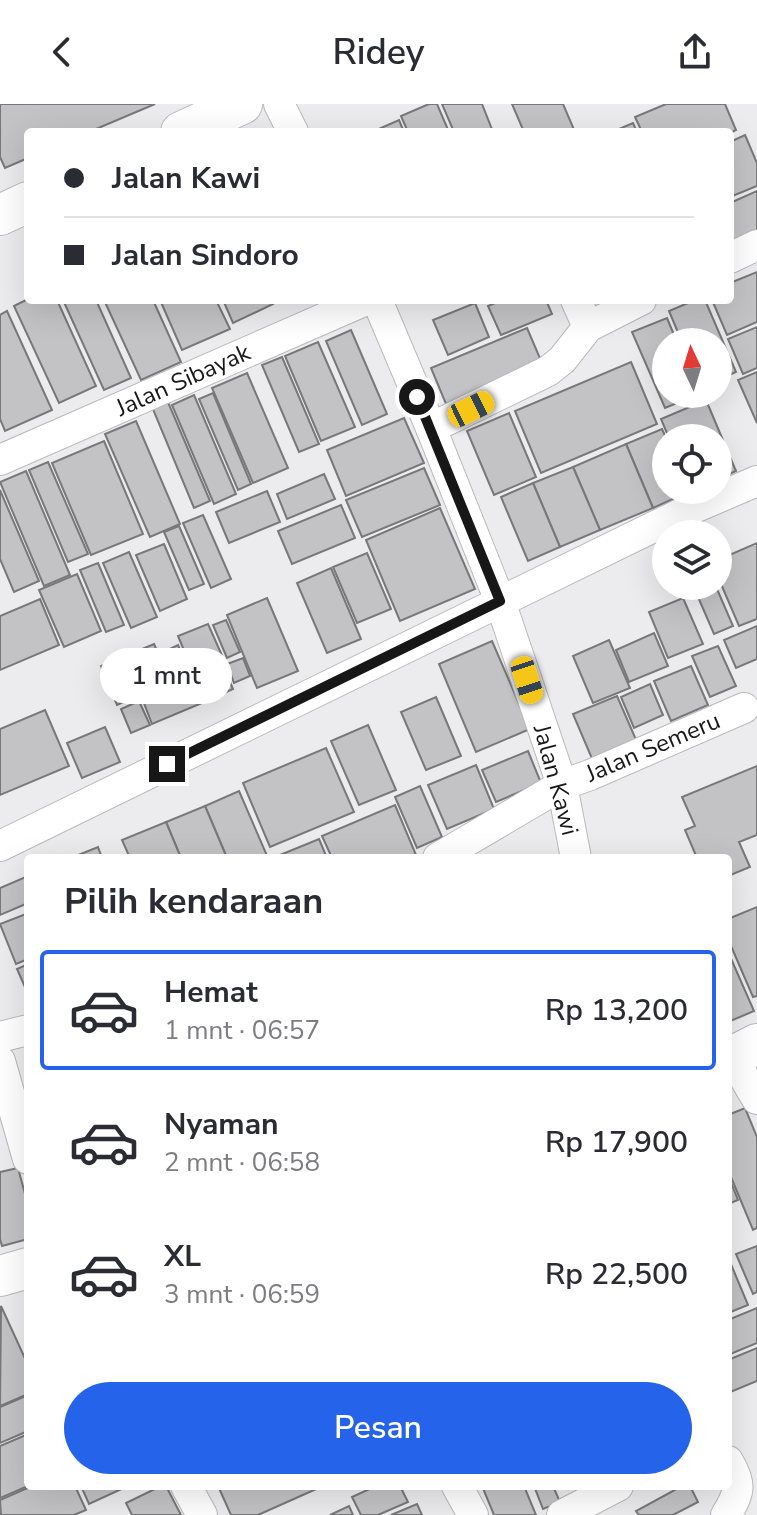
<!DOCTYPE html>
<html lang="id">
<meta charset="utf-8">
<style>
body{margin:0;font-family:"Nunito Sans",sans-serif;background:#f2f2f3;color:#2b2b33;height:100vh;display:flex;flex-direction:column;font-size:30px;white-space:nowrap}
*{box-sizing:border-box;margin:0}
p{font-size:26px;color:#7c7c81}
.icon{flex:none;width:44px;height:44px;fill:none;stroke:currentColor;stroke-width:2;stroke-linecap:round;stroke-linejoin:round}
.map{position:relative;flex:1;overflow:hidden}
.drawer{position:absolute;left:24px;top:750px;width:708px;height:636px;display:flex;flex-direction:column;background:#fff;border-radius:8px;box-shadow:0 8px 32px #0002}
.drawer>*{flex:none}
.guide{position:absolute;left:24px;top:24px;width:710px;height:176px;border-radius:8px;box-shadow:0 8px 32px #0002;display:grid;align-content:center;height:176px;padding:0 40px;background:#fff}
.needle{width:52px;rotate:356deg}
.buttons{position:absolute;left:652px;top:224px;display:grid;gap:16px}
.buttons a{display:grid;place-items:center;width:80px;height:80px;border-radius:50%;background:#fff;box-shadow:0 8px 32px #0002;font-size:40px}
.end{position:absolute;width:36px;height:36px;margin:-18px;border:10px solid #171718;background:#fff;box-shadow:0 0 0 4px #fff}
.from{border-radius:50%}
.bubble{position:absolute;height:56px;border-radius:28px;background:#fff;box-shadow:0 8px 32px #0002;font-size:26px;font-weight:600;line-height:56px;text-align:center}
.car{position:absolute;width:24px;height:48px;margin:-24px -12px;border-radius:10px;box-shadow:0 0 6px 2px #0007;background:linear-gradient(#f5c518 24%,#345 0 40%,#f5c518 0 76%,#345 0 86%,#f5c518 0)}
.guide b{display:flex;align-items:center;gap:28px;height:76px;font-size:30px}
.guide b+b{border-top:2px solid #e1e1e2}
.guide i{width:20px;height:20px;background:#2b2b33}
ul{padding:0;list-style:none}
li{display:flex;align-items:center;gap:24px;height:120px;margin:0 16px 12px;padding:0 24px;border:4px solid transparent;border-radius:8px}
li div{flex:1}
li b{display:block;font-size:30px}
li em{font-style:normal;font-weight:600}
li.selected{border-color:#2563eb}
li>.icon{width:72px;height:72px;stroke-width:1.5}
h2{padding:0 40px;font-size:36px;line-height:96px}
.primary-button{display:flex;gap:16px;margin-top:auto;padding:16px 40px}
.primary-button a{flex:1;height:92px;border-radius:48px;background:#2563eb;color:#fff;font-size:32px;font-weight:600;line-height:92px;text-align:center}
header{display:flex;justify-content:space-between;align-items:center;height:104px;padding:0 40px;background:#fff;font-size:36px;font-weight:600}
.map>svg:first-child{display:block}
</style>
<header><svg class="icon" aria-label="back" viewBox="0 0 24 24"><path d="M15 5l-7 7 7 7"/></svg>Ridey<svg class="icon" aria-label="share" viewBox="0 0 24 24"><path d="M12 15V3M7 8l5-5 5 5M5 13v7h14v-7"/></svg></header>
<div class="map">
<svg width="757" height="1411" viewBox="0 0 757 1411">
<rect width="100%" height="100%" fill="#ececee"/>
<g fill="#c3c3c5" stroke="#787779" stroke-width="2">
<path d="M0,0H155L89,28H28V54L5,64L0,53Z"/>
<path d="M429,0H437L449,28H408L401,12Z"/>
<path d="M442,0H482L493,28H454Z"/>
<path d="M512,0H563L575,28H524Z"/>
<path d="M666,0H725L736,26L730,29L642,28L635,13Z"/>
<path d="M399,16L404,28H372Z"/>
<path d="M633,19L637,28H612Z"/>
<path d="M745,31L757,59V82L730,93V38Z"/>
<path d="M757,87V132L730,143V99Z"/>
<path d="M757,168V218L727,231L712,196H730V179Z"/>
<path d="M28,195L57,196L96,282L59,299L14,202Z"/>
<path d="M63,196H96L131,274L104,286Z"/>
<path d="M104,196H153L181,258L141,276Z"/>
<path d="M160,196H216L230,225L182,246Z"/>
<path d="M223,196H271L273,200L233,219Z"/>
<path d="M502,196H546L552,210L501,231L488,202Z"/>
<path d="M695,196H705L736,268L718,276V238H682L669,207Z"/>
<path d="M475,199L489,233L448,251L433,216Z"/>
<path d="M7,207L52,306L5,327L0,315V211Z"/>
<path d="M667,214L677,238H666V290H699L665,304L632,228Z"/>
<path d="M757,223V264L743,270L728,235Z"/>
<path d="M527,224L542,259L446,300L431,264Z"/>
<path d="M351,226L387,310L362,321L326,237Z"/>
<path d="M318,238L355,323L321,337L285,252Z"/>
<path d="M282,253L319,340L299,348L262,261Z"/>
<path d="M631,258L657,320L541,369L515,307Z"/>
<path d="M757,268V319L738,276Z"/>
<path d="M247,269L288,364L253,379L212,284Z"/>
<path d="M213,289L251,380L238,386L199,295Z"/>
<path d="M165,291L210,397L194,404L150,298Z"/>
<path d="M194,291L236,390L214,400L172,301Z"/>
<path d="M706,296L736,367L718,375V334H669L661,315Z"/>
<path d="M509,309L536,373L494,391L467,327Z"/>
<path d="M404,314L424,359L346,392L327,346Z"/>
<path d="M136,317L180,420L150,433L105,330Z"/>
<path d="M662,325L666,334V386H688L689,388L653,404L626,340Z"/>
<path d="M104,337L143,430L91,451L52,359Z"/>
<path d="M626,340L653,404L600,426L573,363Z"/>
<path d="M48,358L88,450L68,458L29,366Z"/>
<path d="M573,363L600,426L560,443L533,379Z"/>
<path d="M424,364L440,401L362,433L346,396Z"/>
<path d="M26,367L70,471L44,482L0,378Z"/>
<path d="M324,370L335,395L287,415L277,390Z"/>
<path d="M533,379L560,443L528,457L501,393Z"/>
<path d="M0,386L39,477L14,488L0,455Z"/>
<path d="M267,387L280,418L229,439L216,408Z"/>
<path d="M341,401L355,434L292,460L278,427Z"/>
<path d="M440,404L475,485L400,517L366,436Z"/>
<path d="M203,411L231,475L211,484L183,419Z"/>
<path d="M179,422L204,480L189,486L164,428Z"/>
<path d="M757,439V515L739,522L718,473V456Z"/>
<path d="M164,440L187,495L160,507L136,451Z"/>
<path d="M129,448L157,513L131,524L103,459Z"/>
<path d="M367,449L391,505L357,519L333,463Z"/>
<path d="M98,459L124,521L106,528L80,466Z"/>
<path d="M331,464L361,535L327,549L297,479Z"/>
<path d="M77,470L101,527L64,543L39,486Z"/>
<path d="M717,485L733,522L714,530L698,493Z"/>
<path d="M267,494L298,567L257,584L227,511Z"/>
<path d="M683,494L703,540L668,554L649,508Z"/>
<path d="M40,495L59,541L0,566V512Z"/>
<path d="M226,516L240,548L227,554L213,521Z"/>
<path d="M208,520L224,556L193,568L178,532Z"/>
<path d="M757,522V555L736,564L724,536Z"/>
<path d="M654,529L668,562L629,578L616,546Z"/>
<path d="M609,536L630,584L593,599L573,552Z"/>
<path d="M492,537L530,625L476,648L439,560Z"/>
<path d="M154,540L171,578L117,601L101,562Z"/>
<path d="M178,541L190,570L173,577L161,549Z"/>
<path d="M718,542L736,582L710,593L692,552Z"/>
<path d="M243,554L250,572L234,579L227,560Z"/>
<path d="M223,562L233,585L207,597L196,572Z"/>
<path d="M691,562L708,601L671,617L654,577Z"/>
<path d="M191,574L202,599L152,620L142,594Z"/>
<path d="M650,580L663,611L634,624L621,593Z"/>
<path d="M617,592L637,638L593,657L573,610Z"/>
<path d="M436,593L461,652L426,666L401,608Z"/>
<path d="M139,597L150,621L131,629L121,605Z"/>
<path d="M45,606L69,662L0,691V625Z"/>
<path d="M368,621L396,686L359,701L331,637Z"/>
<path d="M105,623L120,658L82,674L67,639Z"/>
<path d="M326,644L354,708L270,743L243,679Z"/>
<path d="M528,647L541,679L496,698L482,666Z"/>
<path d="M476,661L494,705L447,725L428,681Z"/>
<path d="M757,662V731L739,738L750,763L728,772V754H697L685,726L695,722L682,693Z"/>
<path d="M420,682L442,733L417,744L395,693Z"/>
<path d="M239,687L268,754H227L205,702Z"/>
<path d="M395,701L416,751L408,754H332L322,732Z"/>
<path d="M205,702L227,754H181L166,718Z"/>
<path d="M166,718L181,754H130L122,736Z"/>
<path d="M319,735L327,754H282L280,751Z"/>
<path d="M98,743L102,754H71Z"/>
<path d="M28,772V799L0,811V784Z"/>
<path d="M757,803V892L753,893L728,835V815Z"/>
<path d="M26,810L28,814V855L16,860L0,820Z"/>
<path d="M728,850H729L754,907L728,918Z"/>
<path d="M28,860V890L17,865Z"/>
<path d="M745,1004L757,1033V1124L753,1126L728,1066V1011Z"/>
<path d="M18,1064L28,1101V1135L2,1142L0,1135V1068Z"/>
<path d="M728,1071L738,1096L728,1100Z"/>
<path d="M757,1142V1188L753,1190L736,1150Z"/>
<path d="M728,1153L748,1201L728,1209Z"/>
<path d="M1,1202L28,1261V1290L0,1302Z"/>
<path d="M757,1204V1239L728,1251V1216Z"/>
<path d="M757,1244V1277L728,1289V1256Z"/>
<path d="M28,1291V1327L0,1339V1303Z"/>
<path d="M28,1330V1382L0,1394V1342Z"/>
<path d="M32,1382H75L86,1406L74,1411H1L0,1396Z"/>
<path d="M81,1382H128L89,1400Z"/>
<path d="M161,1382H166L181,1411H132L126,1399Z"/>
<path d="M218,1382H323L258,1411H231Z"/>
<path d="M376,1382H400L408,1398L378,1411H361L352,1393Z"/>
<path d="M482,1382H524L536,1411H494Z"/>
<path d="M534,1382H553L560,1398L543,1405Z"/>
<path d="M682,1382H690L698,1398L673,1411H639L636,1407Z"/>
<path d="M417,1400L422,1411H391Z"/>
<path d="M349,1402L353,1411H330Z"/>
</g>
<g fill="none" stroke-linecap="round" stroke-linejoin="round">
<defs>
<g id="minor">
<path d="M279,0L293,28"/>
<path d="M730,154L757,141"/>
<path d="M377,196L431,324L500,497L562,681L576,754"/>
<path d="M576,196L588,223"/>
<path d="M431,324L548,267L562,256L588,223L641,196"/>
<path d="M0,356L366,196"/>
<path d="M0,742L680,410L757,377"/>
<path d="M438,754L562,681L590,671L744,604"/>
<path d="M0,933L28,926"/>
<path d="M732,953L757,995"/>
<path d="M0,957L28,1055"/>
<path d="M186,1382L202,1411"/>
<path d="M457,1382L473,1411"/>
<path d="M562,1411L618,1382"/>
<path d="M726,1411C740,1389 742,1380 728,1357"/>
</g>
<g id="major">
<path d="M181,28L242,0"/>
<path d="M0,111L28,98"/>
<path d="M728,955L757,940"/>
<path d="M0,1172L28,1164"/>
</g>
</defs>
<use href="#minor" stroke="#bababc" stroke-width="32"/>
<use href="#major" stroke="#bababc" stroke-width="42"/>
<use href="#minor" stroke="#fff" stroke-width="30"/>
<use href="#major" stroke="#fff" stroke-width="40"/>
</g>
<g fill="none" stroke-linecap="round" stroke-linejoin="round">
<path stroke="#171718" stroke-width="10" d="M167,660L500,497L417,293"/>
</g>
<g text-anchor="middle" stroke-width="6" stroke-linejoin="round" paint-order="stroke">
<g font-size="24" fill="#171718" stroke="#fff">
<text transform="translate(183 276) rotate(-24)" y="8">Jalan Sibayak</text>
<text transform="translate(653 643) rotate(-23)" y="8">Jalan Semeru</text>
<text transform="translate(556 676) rotate(75)" y="8">Jalan Kawi</text>
</g>
</g>
</svg>
<div class="buttons">
<a><svg class="needle" viewBox="-14 -14 28 28"><path d="M0-13l5 13h-10z" fill="#e53935"/><path d="M0 13l5-13h-10z" fill="#7c7c81"/></svg></a>
<a><svg class="icon" aria-label="locate" viewBox="0 0 24 24"><circle cx="12" cy="12" r="6"/><path d="M12 2v4M12 18v4M2 12h4M18 12h4"/></svg></a>
<a><svg class="icon" aria-label="layers" viewBox="0 0 24 24"><path d="M12 4l9 5-9 5-9-5zM3 14l9 5 9-5"/></svg></a>
</div>
<i class="end from" style="left:417px;top:293px"></i>
<i class="end" style="left:167px;top:660px"></i>
<div class="bubble" style="left:100px;top:544px;width:132px">1 mnt</div>
<i class="car" style="left:471px;top:305px;rotate:64deg"></i>
<i class="car" style="left:527px;top:576px;rotate:162deg"></i>
<div class="guide">
<b><i class="from"></i>Jalan Kawi</b>
<b><i></i>Jalan Sindoro</b>
</div>
<section class="drawer">
<h2>Pilih kendaraan</h2>
<ul>
<li class="selected"><svg class="icon" aria-label="car" viewBox="0 0 24 24"><path d="M5 17H2v-5l4-1 3-4h7l3 4 3 1v5h-3M9 17h6M6 11h13"/><circle cx="7" cy="17" r="2"/><circle cx="17" cy="17" r="2"/></svg><div><b>Hemat</b><p>1 mnt · 06:57</p></div><em>Rp 13,200</em></li>
<li><svg class="icon" aria-label="car" viewBox="0 0 24 24"><path d="M5 17H2v-5l4-1 3-4h7l3 4 3 1v5h-3M9 17h6M6 11h13"/><circle cx="7" cy="17" r="2"/><circle cx="17" cy="17" r="2"/></svg><div><b>Nyaman</b><p>2 mnt · 06:58</p></div><em>Rp 17,900</em></li>
<li><svg class="icon" aria-label="car" viewBox="0 0 24 24"><path d="M5 17H2v-5l4-1 3-4h7l3 4 3 1v5h-3M9 17h6M6 11h13"/><circle cx="7" cy="17" r="2"/><circle cx="17" cy="17" r="2"/></svg><div><b>XL</b><p>3 mnt · 06:59</p></div><em>Rp 22,500</em></li>
</ul>
<div class="primary-button"><a>Pesan</a></div>
</section>
</div>
